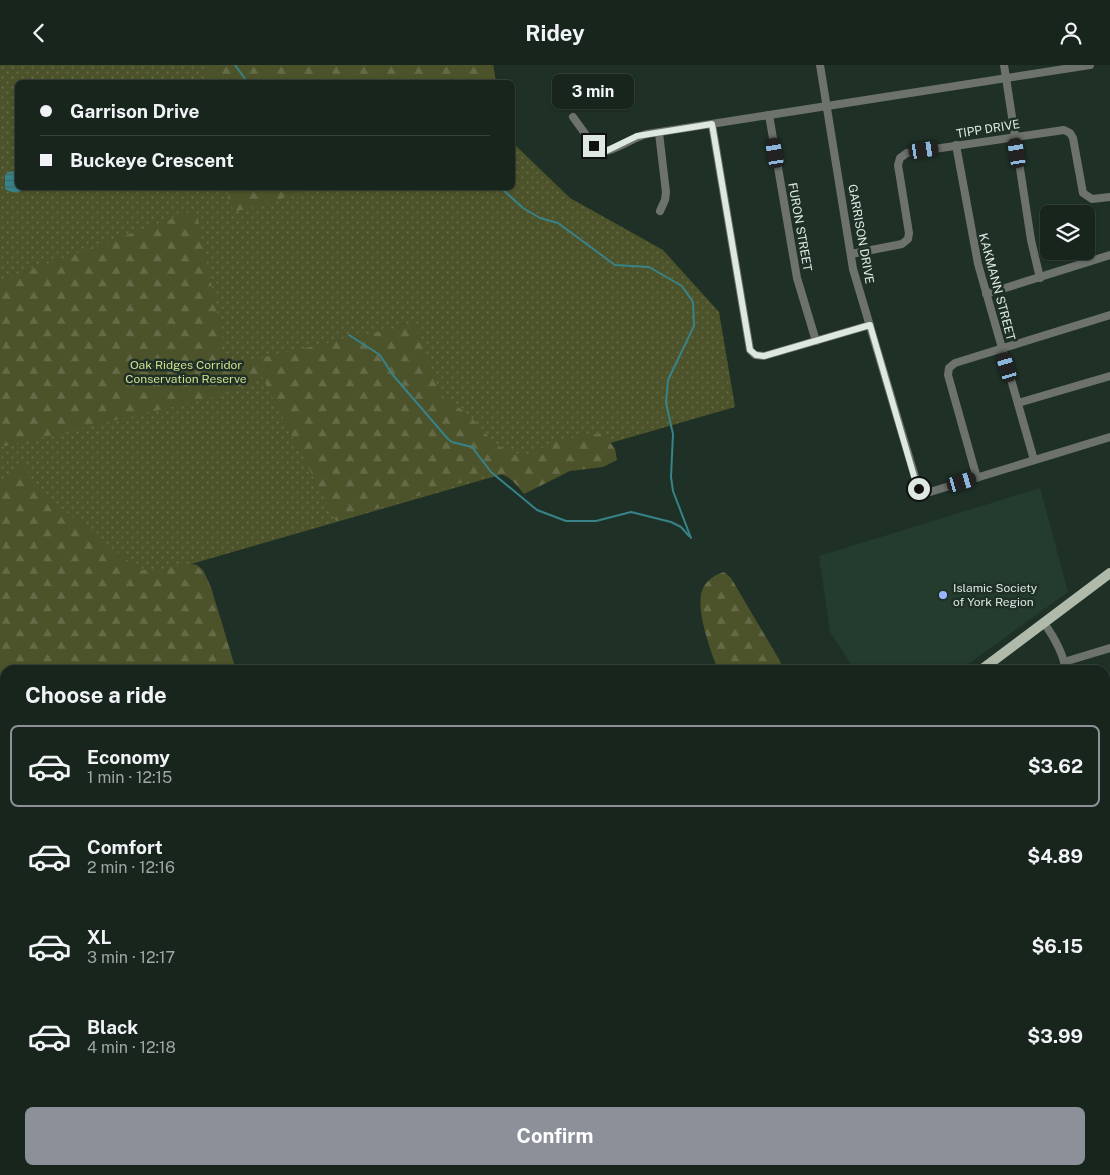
<!DOCTYPE html>
<meta charset="utf-8">
<style>
body{margin:0;font-family:"Public Sans",sans-serif;background:#24312a;color:#f1f3f6;height:100vh;display:flex;flex-direction:column;font-size:19px;white-space:nowrap}
*{box-sizing:border-box;margin:0}
p{font-size:16px;color:#9ea5a4}
.icon{flex:none;width:28px;height:28px;fill:none;stroke:currentColor;stroke-width:2;stroke-linecap:round;stroke-linejoin:round}
.map{position:relative;flex:1;overflow:hidden}
.panel{position:absolute;left:0px;top:600px;width:1110px;height:510px;display:flex;flex-direction:column;background:#17251d;border-radius:15px 15px 0 0;box-shadow:0 1px 4px #0004,0 0 0 1px #36423b}
.panel>*{flex:none}
.top-card{position:absolute;left:15px;top:15px;width:500px;height:110px;border-radius:8px;box-shadow:0 1px 4px #0004,0 0 0 1px #36423b;display:grid;align-content:center;height:110px;padding:0 25px;background:#17251d}
.fabs{position:absolute;left:1040px;top:140px;display:grid;gap:10px}
.fabs a{display:grid;place-items:center;width:55px;height:55px;border-radius:8px;background:#17251d;box-shadow:0 1px 4px #0004,0 0 0 1px #36423b;font-size:25px}
.end{position:absolute;width:22px;height:22px;margin:-11px;border:6px solid #dde8e1;background:#111;box-shadow:0 0 0 2px #111}
.from{border-radius:50%}
.bubble{position:absolute;height:35px;border-radius:8px;background:#17251d;box-shadow:0 1px 4px #0004,0 0 0 1px #36423b;font-size:16px;font-weight:700;line-height:35px;text-align:center}
.car{position:absolute;width:15px;height:30px;margin:-15px -8px;border-radius:6px;box-shadow:0 0 4px 1px #0007;background:linear-gradient(#222 24%,#8ab4d8 0 40%,#222 0 76%,#8ab4d8 0 86%,#222 0)}
.top-card b{display:flex;align-items:center;gap:18px;height:48px;font-size:19px}
.top-card b+b{border-top:1px solid #36423b}
.top-card i{width:12px;height:12px;background:#f1f3f6}
ul{padding:0;list-style:none}
li{display:flex;align-items:center;gap:15px;height:82px;margin:0 10px 8px;padding:0 15px;border:2px solid transparent;border-radius:8px}
li div{flex:1}
li b{display:block;font-size:19px}
li em{font-style:normal;font-weight:700}
li.selected{border-color:#8c9099}
li>.icon{width:45px;height:45px;stroke-width:1.5}
h2{padding:0 25px;font-size:22px;line-height:60px}
.action{display:flex;gap:10px;margin-top:auto;padding:10px 25px}
.action a{flex:1;height:58px;border-radius:8px;background:#8c9099;color:#fff;font-size:20px;font-weight:700;line-height:58px;text-align:center}
header{display:flex;justify-content:space-between;align-items:center;height:65px;padding:0 25px;background:#17251d;font-size:22px;font-weight:700}
.map>svg:first-child{display:block}
</style>
<header><svg class="icon" aria-label="back" viewBox="0 0 24 24"><path d="M15 5l-7 7 7 7"/></svg>Ridey<svg class="icon" aria-label="person" viewBox="0 0 24 24"><circle cx="12" cy="8" r="4"/><path d="M4 21q1-7 8-7t8 7"/></svg></header>
<div class="map">
<svg width="1110" height="1110" viewBox="0 0 1110 1110">
<defs>
<pattern id="grass-dots" width="8" height="8" patternUnits="userSpaceOnUse" patternTransform="scale(1.25)"><rect width="8" height="8" fill="#4c5229"/><path d="M2 2h.1M6 6h.1" fill="none" stroke="#656b48" stroke-width="1.8" stroke-linecap="round"/></pattern>
<pattern id="forest-firs" width="22" height="20" patternUnits="userSpaceOnUse" patternTransform="scale(1.25)"><rect width="22" height="20" fill="#4c5229"/><path d="M5 1l3.5 6h-7zM16 11l3.5 6h-7z" fill="#656b48"/></pattern>
<pattern id="water-rules" width="6" height="5" patternUnits="userSpaceOnUse" patternTransform="scale(1.25)"><rect width="6" height="5" fill="#378389"/><path d="M0 2.5h6" fill="none" stroke="#3b6b6d"/></pattern>
</defs>
<rect width="100%" height="100%" fill="#1f3127"/>
<path fill="#233c2e" d="M1040,423L1068,527L971,597L957,605H855L830,567L819,491Z"/>
<g fill="url(#grass-dots)">
<path d="M0,0H493L496,17L18,18V122H512L513,78L570,133L663,185L719,247L735,342L191,499L197,500L203,505L211,522L231,593L237,605H5V890L0,891Z"/>
<path d="M1110,1083V1110H983L1007,1105H1105V1084Z"/>
<path d="M767,1105H955L953,1110H768Z"/>
</g>
<g fill="url(#forest-firs)">
<path d="M204,0H493L496,17H209Z"/>
<path d="M228,123V122L312,123L260,141L237,146L234,145L228,135Z"/>
<path d="M196,145L228,300L415,259L443,335C451,338 459,342 466,348C484,363 503,397 530,390C536,388 542,383 547,380C564,373 585,371 603,368L615,384L617,395L603,402L570,406L524,429C516,419 508,408 493,408L336,456L262,312L215,332L0,382V216Z"/>
<path d="M22,400L26,402L34,422L140,505C146,505 151,505 156,505C168,504 182,497 194,500C211,503 228,586 237,605H5V890L0,891V420L5,419L14,402Z"/>
<path d="M724,507L731,513L780,596L783,605H718C711,587 694,542 703,523C707,515 716,509 724,507Z"/>
<path d="M5,914V1105H124L126,1110H0V915Z"/>
<path d="M1105,988L1110,992V1064L1105,1057Z"/>
<path d="M257,1105H525V1110H261Z"/>
</g>
<path fill="url(#water-rules)" d="M17,106L18,122L25,123C17,130 13,128 5,124V110L8,107Z"/>
<g fill="none" stroke-linecap="round" stroke-linejoin="round">
<g stroke="#378389" stroke-width="2">
<path d="M235,0L248,18"/>
<path d="M500,122L523,143L540,153L558,158L615,200L649,202L682,221L693,237L694,261L668,315L666,338L673,369L671,412L673,426L691,473"/>
<path d="M349,270L380,290L392,309L448,374L452,377L472,382L491,407L537,445L566,456H596L631,447L671,457L681,462L689,471"/>
<path d="M0,691L5,692"/>
<path d="M429,1105V1110"/>
</g>
<path stroke="#378389" stroke-width="10" d="M1105,1014L1107,1018L1110,1019"/>
<g stroke="#6d736c" stroke-width="8">
<path d="M820,0L853,204L918,422L924,427H930L1110,372"/>
<path d="M1004,0L1031,175L1040,213"/>
<path d="M769,50L797,213L816,276"/>
<path d="M573,52L594,81C597,84 600,87 605,86C617,85 633,72 647,69L1090,0"/>
<path d="M712,59L750,285L755,290L764,291L870,260"/>
<path d="M659,68L666,127L665,135L660,146"/>
<path d="M956,80L978,199L1034,395"/>
<path d="M851,189L902,179L908,174L909,168L898,100L900,93L907,88L1064,65L1070,68L1073,73L1083,128L1092,134L1110,132"/>
<path d="M986,229L1110,190"/>
<path d="M1018,338L1110,311"/>
<path d="M977,413L948,310L949,303L955,298L1110,250"/>
<path d="M1044,558C1054,572 1063,588 1066,605"/>
<path d="M1064,597L1110,583"/>
<path d="M1105,818L1110,845"/>
<path d="M196,1105V1110"/>
<path d="M594,1110V1105"/>
<path d="M758,1110L770,1106"/>
</g>
<g stroke="#afbaab" stroke-width="10">
<path d="M981,605L1110,508"/>
<path d="M0,908L5,907"/>
</g>
<g stroke="#b5c1b9" stroke-width="2" stroke-dasharray="2.5 5" stroke-linecap="butt">
<path d="M1105,854L1110,850"/>
<path d="M966,1110L968,1105"/>
</g>
</g>
<g fill="none" stroke-linecap="round" stroke-linejoin="round">
<path stroke="#dde8e1" stroke-width="6" d="M594,81L598,85L606,86L637,71L712,59L750,285L756,290L764,291L870,260L916,418L919,424"/>
</g>
<circle fill="#99b5fd" stroke="#1f3127" stroke-width="2" cx="943" cy="530" r="5"/>
<g text-anchor="middle" stroke-width="5" stroke-linejoin="round" paint-order="stroke">
<g font-size="12" fill="#dde8e1" stroke="#1f3127">
<text transform="translate(988 64) rotate(-9)" y="4">TIPP DRIVE</text>
<text transform="translate(800 162) rotate(80)" y="4">FURON STREET</text>
<text transform="translate(861 169) rotate(80)" y="4">GARRISON DRIVE</text>
<text transform="translate(997 222) rotate(75)" y="4">KAKMANN STREET</text>
</g>
<g font-size="12" fill="#d2df8e" stroke="#1f3127">
<text x="186" y="304">Oak Ridges Corridor<tspan x="186" dy="14">Conservation Reserve</tspan></text>
</g>
<g font-size="12" fill="#dde8e1" stroke="#1f3127" text-anchor="start">
<text x="953" y="527">Islamic Society<tspan x="953" dy="14">of York Region</tspan></text>
</g>
</g>
</svg>
<div class="fabs">
<a><svg class="icon" aria-label="layers" viewBox="0 0 24 24"><path d="M12 4l9 5-9 5-9-5zM3 14l9 5 9-5"/></svg></a>
</div>
<i class="end from" style="left:919px;top:424px"></i>
<i class="end" style="left:594px;top:81px"></i>
<div class="bubble" style="left:552px;top:9px;width:82px">3 min</div>
<i class="car" style="left:924px;top:85px;rotate:81deg"></i>
<i class="car" style="left:775px;top:88px;rotate:350deg"></i>
<i class="car" style="left:1017px;top:88px;rotate:351deg"></i>
<i class="car" style="left:1007px;top:302px;rotate:343deg"></i>
<i class="car" style="left:962px;top:417px;rotate:74deg"></i>
<div class="top-card">
<b><i class="from"></i>Garrison Drive</b>
<b><i></i>Buckeye Crescent</b>
</div>
<section class="panel">
<h2>Choose a ride</h2>
<ul>
<li class="selected"><svg class="icon" aria-label="car" viewBox="0 0 24 24"><path d="M5 17H2v-5l4-1 3-4h7l3 4 3 1v5h-3M9 17h6M6 11h13"/><circle cx="7" cy="17" r="2"/><circle cx="17" cy="17" r="2"/></svg><div><b>Economy</b><p>1 min · 12:15</p></div><em>$3.62</em></li>
<li><svg class="icon" aria-label="car" viewBox="0 0 24 24"><path d="M5 17H2v-5l4-1 3-4h7l3 4 3 1v5h-3M9 17h6M6 11h13"/><circle cx="7" cy="17" r="2"/><circle cx="17" cy="17" r="2"/></svg><div><b>Comfort</b><p>2 min · 12:16</p></div><em>$4.89</em></li>
<li><svg class="icon" aria-label="car" viewBox="0 0 24 24"><path d="M5 17H2v-5l4-1 3-4h7l3 4 3 1v5h-3M9 17h6M6 11h13"/><circle cx="7" cy="17" r="2"/><circle cx="17" cy="17" r="2"/></svg><div><b>XL</b><p>3 min · 12:17</p></div><em>$6.15</em></li>
<li><svg class="icon" aria-label="car" viewBox="0 0 24 24"><path d="M5 17H2v-5l4-1 3-4h7l3 4 3 1v5h-3M9 17h6M6 11h13"/><circle cx="7" cy="17" r="2"/><circle cx="17" cy="17" r="2"/></svg><div><b>Black</b><p>4 min · 12:18</p></div><em>$3.99</em></li>
</ul>
<div class="action"><a>Confirm</a></div>
</section>
</div>
